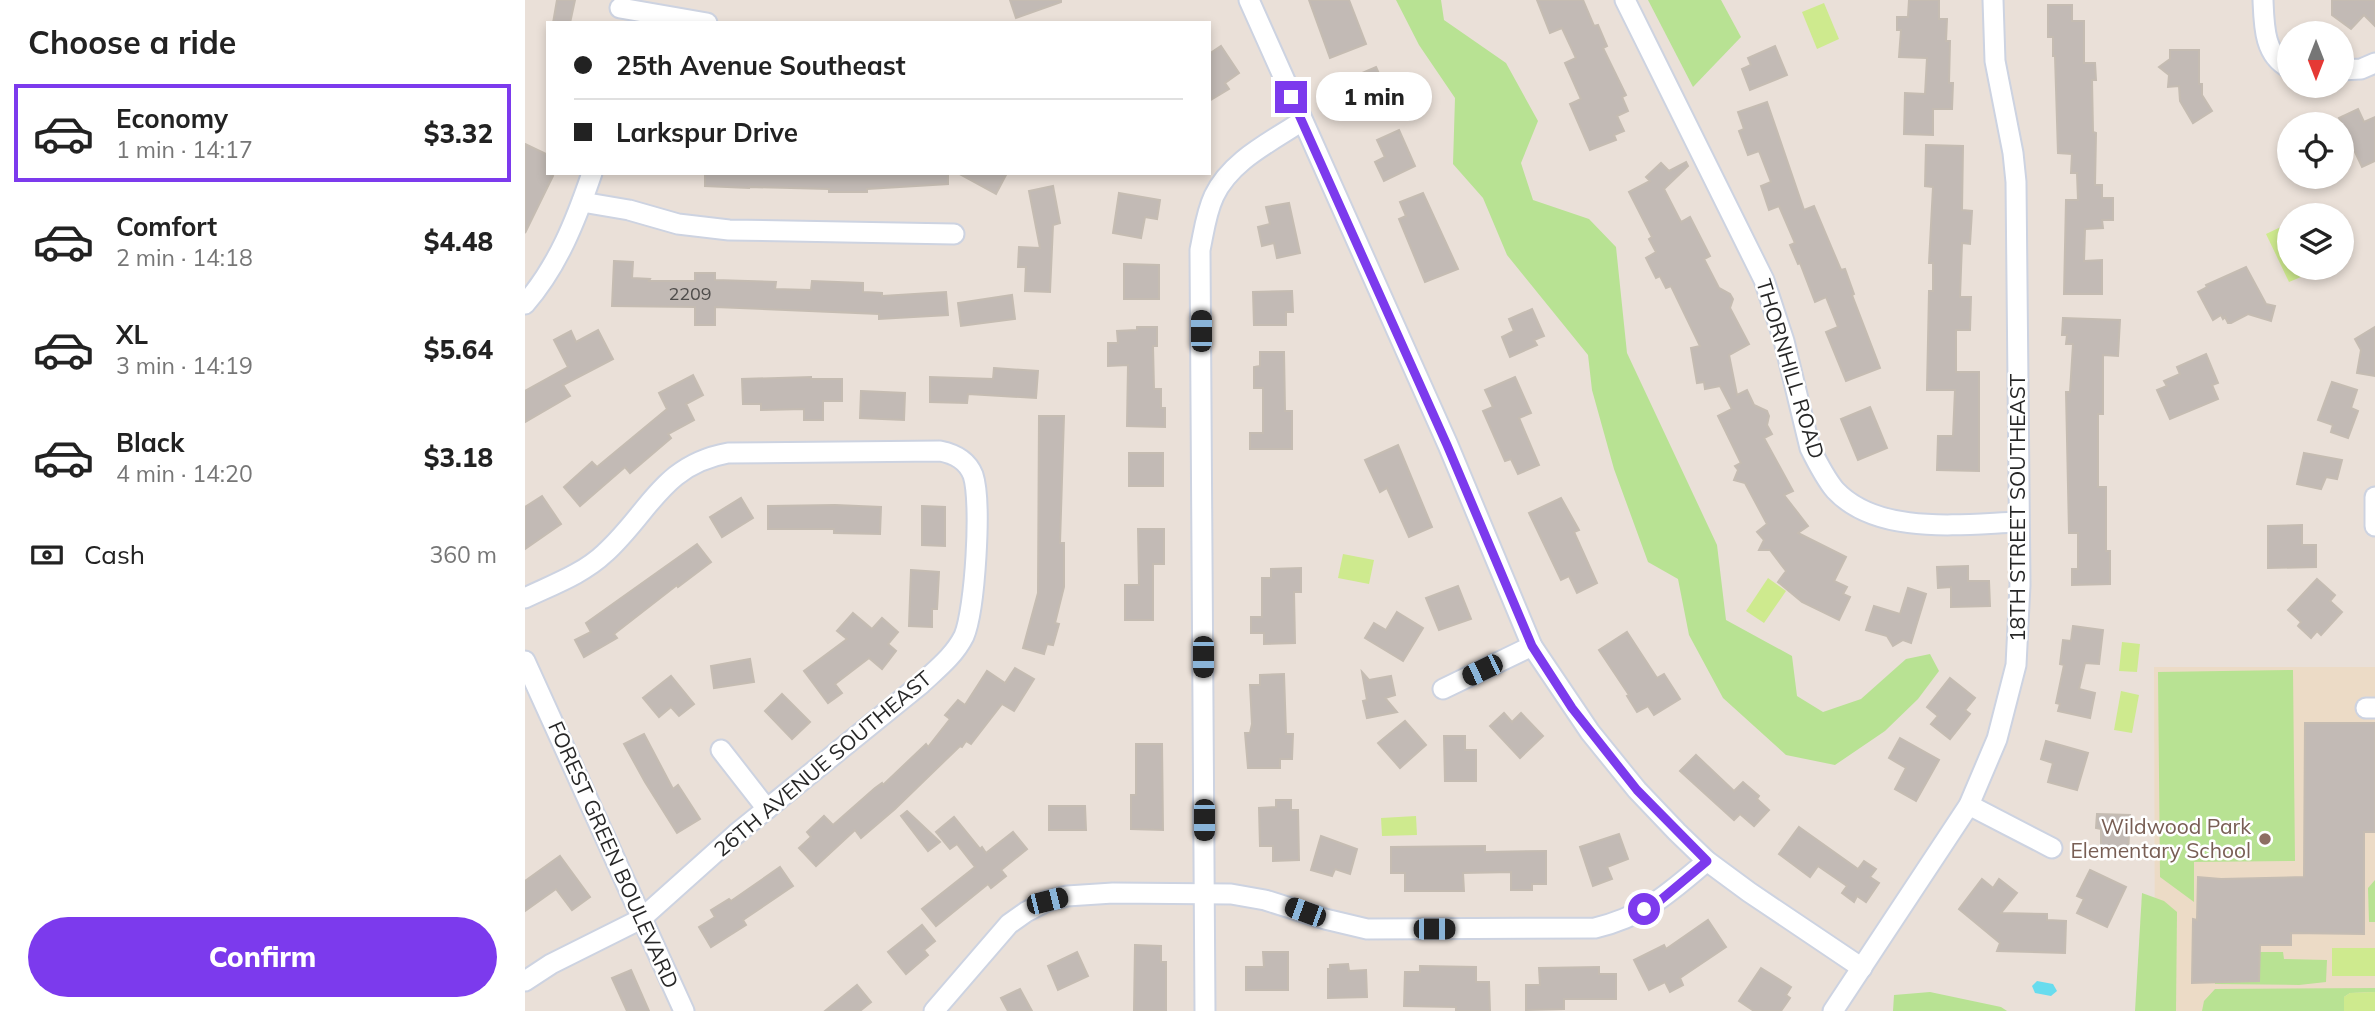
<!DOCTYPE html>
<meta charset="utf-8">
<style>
body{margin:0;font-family:Mulish,sans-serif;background:#f6f6f6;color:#222;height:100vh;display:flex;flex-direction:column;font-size:26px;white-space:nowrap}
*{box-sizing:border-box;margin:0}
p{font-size:23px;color:#767676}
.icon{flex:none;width:38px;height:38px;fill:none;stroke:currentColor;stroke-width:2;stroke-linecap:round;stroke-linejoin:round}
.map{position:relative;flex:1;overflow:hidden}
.drawer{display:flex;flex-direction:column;background:#fff;width:525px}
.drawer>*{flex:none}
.hud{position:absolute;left:21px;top:21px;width:665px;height:154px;border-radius:0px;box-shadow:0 4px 10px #0003;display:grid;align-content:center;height:154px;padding:0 28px;background:#fff}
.needle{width:46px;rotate:180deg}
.controls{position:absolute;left:1752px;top:21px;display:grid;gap:14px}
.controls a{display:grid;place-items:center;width:77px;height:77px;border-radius:50%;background:#fff;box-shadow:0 4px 10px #0003;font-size:35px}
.end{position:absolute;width:32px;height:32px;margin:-16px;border:9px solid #7c3aed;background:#fff;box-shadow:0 0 0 4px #fff}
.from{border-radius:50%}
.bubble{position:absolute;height:49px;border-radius:24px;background:#fff;box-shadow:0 4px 10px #0003;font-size:23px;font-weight:800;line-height:49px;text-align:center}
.car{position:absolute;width:21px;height:42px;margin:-21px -10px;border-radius:9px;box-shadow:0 0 5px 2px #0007;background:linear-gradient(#222 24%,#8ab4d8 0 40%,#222 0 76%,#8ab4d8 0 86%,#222 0)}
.hud b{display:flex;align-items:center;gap:24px;height:66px;font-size:26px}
.hud b+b{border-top:2px solid #e0e0e0}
.hud i{width:18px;height:18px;background:#222}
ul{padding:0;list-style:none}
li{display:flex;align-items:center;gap:21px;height:98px;margin:0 14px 10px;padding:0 14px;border:4px solid transparent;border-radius:0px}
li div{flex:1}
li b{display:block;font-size:26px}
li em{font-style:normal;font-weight:800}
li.current{border-color:#7c3aed}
li>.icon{width:63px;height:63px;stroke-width:1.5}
h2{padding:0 28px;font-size:32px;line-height:84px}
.pay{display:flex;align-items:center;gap:18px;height:77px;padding:0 28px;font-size:26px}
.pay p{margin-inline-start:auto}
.cta{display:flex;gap:14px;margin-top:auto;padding:14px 28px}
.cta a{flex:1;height:80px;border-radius:42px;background:#7c3aed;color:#fff;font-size:28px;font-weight:800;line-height:80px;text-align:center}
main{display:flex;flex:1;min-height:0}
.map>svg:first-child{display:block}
</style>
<main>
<section class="drawer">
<h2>Choose a ride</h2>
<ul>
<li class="current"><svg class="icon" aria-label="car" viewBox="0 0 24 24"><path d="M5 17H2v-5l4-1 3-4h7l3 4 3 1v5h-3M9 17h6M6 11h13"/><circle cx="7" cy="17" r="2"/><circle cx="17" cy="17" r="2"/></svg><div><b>Economy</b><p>1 min · 14:17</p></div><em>$3.32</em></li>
<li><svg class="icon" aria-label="car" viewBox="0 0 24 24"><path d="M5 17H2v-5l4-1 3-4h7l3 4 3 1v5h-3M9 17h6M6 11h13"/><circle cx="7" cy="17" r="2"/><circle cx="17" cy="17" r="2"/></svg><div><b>Comfort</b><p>2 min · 14:18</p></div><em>$4.48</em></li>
<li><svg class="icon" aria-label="car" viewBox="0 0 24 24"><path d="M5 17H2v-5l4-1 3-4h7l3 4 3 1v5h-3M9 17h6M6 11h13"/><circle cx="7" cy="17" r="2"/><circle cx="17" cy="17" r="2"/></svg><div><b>XL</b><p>3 min · 14:19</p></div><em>$5.64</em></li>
<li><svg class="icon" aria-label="car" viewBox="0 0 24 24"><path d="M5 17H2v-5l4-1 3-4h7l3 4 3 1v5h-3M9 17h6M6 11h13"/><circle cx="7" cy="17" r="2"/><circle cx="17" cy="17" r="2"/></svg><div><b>Black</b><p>4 min · 14:20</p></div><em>$3.18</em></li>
</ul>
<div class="pay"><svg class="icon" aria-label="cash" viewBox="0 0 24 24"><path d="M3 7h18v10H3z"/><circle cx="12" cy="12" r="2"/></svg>Cash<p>360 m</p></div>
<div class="cta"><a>Confirm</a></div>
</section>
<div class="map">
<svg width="1850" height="1011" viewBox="0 0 1850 1011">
<rect width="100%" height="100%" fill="#eae0d8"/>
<path fill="#ecdbc6" d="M1629,667H1850V1011H1630Z"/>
<g fill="#b8e293">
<path d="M871,0H916L919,20L981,63L1013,121L996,163L1008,200L1064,219L1091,247L1102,353L1192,545L1201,620L1267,656L1272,696L1298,712L1336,699L1381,659L1405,654L1414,671L1393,699L1360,731L1310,765L1261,755L1198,698L1164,635L1153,579L1123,562L1089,469L1067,390L1063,355L982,255L958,198L928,164L930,98L894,45Z"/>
<path d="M1123,0H1196L1216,37L1168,87Z"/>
<path d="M1768,670L1770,861L1669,862V902L1635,877L1633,672Z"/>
<path d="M1850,880V922H1844L1843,888Z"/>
<path d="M1617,893L1639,901L1652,912L1651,1011H1610Z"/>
<path d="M1728,952H1758L1759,959L1802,960L1801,982L1774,985L1690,984V960L1705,981H1734L1735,961Z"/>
<path d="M1850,988V992L1825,993L1819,997V1011H1677L1679,1001L1690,989Z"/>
<path d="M1405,992L1476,1007L1482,1011H1368L1369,995Z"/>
</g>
<g fill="#ceea8e">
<path d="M1299,3L1314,39L1292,49L1277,12Z"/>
<path d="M1764,223V268H1786L1788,272L1764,282L1741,234Z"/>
<path d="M818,554L849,560L844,584L813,578Z"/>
<path d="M1243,578L1261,591L1239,623L1221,611Z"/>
<path d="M1597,642L1615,644L1612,672L1594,671Z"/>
<path d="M1596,691L1614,695L1607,733L1589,730Z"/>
<path d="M891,816L892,835L857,836L856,818Z"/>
<rect x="1807" y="948" width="43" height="28"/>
<path d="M1850,992V1011H1819V997L1825,993Z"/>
</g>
<path fill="#68dcee" d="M1512,981L1528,984L1532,991L1526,996L1510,993L1507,986Z"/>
<g fill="#c2bab5" stroke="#c5bcb2" stroke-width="2">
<path d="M32,0H50L45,23H28Z"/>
<path d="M485,0H536V2L491,18Z"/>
<path d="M784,0H824L841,44L805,58Z"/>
<path d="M1012,0H1058L1069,26L1073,25L1082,46L1078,48L1101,95L1097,97L1103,111L1092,116L1099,131L1089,135L1091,140L1065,150L1045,104L1056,99L1040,63L1051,58L1037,28L1025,33Z"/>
<path d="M1384,0H1414V19H1422L1421,41H1425L1424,83H1428L1427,109H1408V135L1379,134L1380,93L1400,94L1402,58L1374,57L1376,30H1372V17H1383Z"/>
<path d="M1807,0H1850V26L1839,15L1826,29L1807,15Z"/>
<path d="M1523,5H1547V21H1559V63H1570L1571,80H1567L1568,132L1571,133L1570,185H1577V198H1588V220H1577L1578,228L1560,229L1559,261L1577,260V294H1539L1541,200H1553L1552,173H1546L1547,154L1533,153L1530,56H1528V37H1523Z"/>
<path d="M696,46L714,73L700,83L704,89L684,101V54Z"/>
<path d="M1250,46L1262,75L1225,90L1217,69L1226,65L1223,58Z"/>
<path d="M1645,50H1674V84H1677V95L1687,111L1668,123L1655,101L1654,86L1643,87L1644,75L1634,67L1645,59Z"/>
<path d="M851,67L860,87L853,90L857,99L829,111L816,82Z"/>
<path d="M1242,102L1279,210L1289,206L1316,270L1320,269L1329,294L1327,295L1355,368L1321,381L1301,332L1313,327L1301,297L1290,302L1275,263L1273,264L1265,245L1270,243L1254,206L1244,210L1236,186L1246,182L1234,151L1223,155L1214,131L1219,129L1213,112Z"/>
<path d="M1833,109L1839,122L1850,117V161L1837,167L1814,118Z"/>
<path d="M874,130L890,166L859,181L850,162L860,157L852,140Z"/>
<path d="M0,144L23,155V173L28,176L0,233Z"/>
<path d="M1401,145L1438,146L1437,210L1447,211L1445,244L1437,243L1435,297H1446L1445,330H1431V372H1454V471L1412,470L1413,436H1428L1430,390H1402L1404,291H1408V263H1404L1408,187L1400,186Z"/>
<path d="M1161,162L1163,166L1139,189L1156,222L1165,217L1185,256L1179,259L1194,288L1205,294L1208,299L1205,308L1224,344L1204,355L1212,395L1222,390L1229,405L1242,411L1244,416L1242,425L1247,434L1239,438L1268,491L1259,495L1283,526L1273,533L1321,557L1309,581L1322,587L1318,594L1325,597L1314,620L1277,602L1253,582L1261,571L1245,550H1234L1239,540L1232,532L1242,524L1220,483L1209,480L1213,470L1210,466L1216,463L1193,416L1207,409L1195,386L1180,389L1179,382L1172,383L1166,348L1175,346L1146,286L1141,288L1135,276L1131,278L1121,258L1131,252L1124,239L1127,237L1104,192L1125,181L1121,177L1136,163L1144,171Z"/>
<path d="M180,173H423V184L342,189V192H304V189L224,187V188L180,186Z"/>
<path d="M433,173H482L471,194Z"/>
<path d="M528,186L535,223L528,225L525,292L500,291L501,267H493L494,247L515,248L504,191Z"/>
<path d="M594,193L635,200L632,219L620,217L616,238L588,233Z"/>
<path d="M898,193L933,269L900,282L874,219L881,216L875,202Z"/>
<path d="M764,203L775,253L752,258L749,243L737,246L733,227L745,224L741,207Z"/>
<path d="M89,261L108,262L107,278L125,279L124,281H170V273H190V280L251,282L250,289L286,290L287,281L338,283V292L357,293V296L421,292L423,315L354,319V314L190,307V325H170V307L87,306Z"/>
<path d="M599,264L634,265V299H599Z"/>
<path d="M1721,267L1741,304L1750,306L1746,321L1723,314L1706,323H1703L1700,317L1698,319L1696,315L1688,320L1673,292L1682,287L1681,285Z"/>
<path d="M767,291L768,312H761V325H729L728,292Z"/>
<path d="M487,295L490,319L436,326L433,303Z"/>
<path d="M1007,309L1019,336L1009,340L1012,345L985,357L977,337L989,331L984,319Z"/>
<path d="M1538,318L1595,320L1593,356L1578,355V414H1573V487H1581V551H1585V584L1547,585V569H1553V533H1544L1541,392H1545L1548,344H1541L1542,335H1537Z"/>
<path d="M612,327H632V346H628L629,389H636V408H640V427L602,426L603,365L583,366V343H593L592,331L612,330Z"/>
<path d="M1850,327V376L1832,373L1836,350L1830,339Z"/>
<path d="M73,330L88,359L38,385L45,396L0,422V391L43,367L29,340L46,331L51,342Z"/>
<path d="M735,352H759L760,411H767V449H725V433H738V388H729V367L735,366Z"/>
<path d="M1681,354L1693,383L1687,385L1693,399L1645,419L1632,390L1642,386L1639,381L1655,374L1652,367Z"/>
<path d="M469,368L513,371L511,398L443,394L442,403L405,402V377L468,379Z"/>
<path d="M168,375L178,395L161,404L169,420L143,434L146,438L105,473L100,467L55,506L39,487L67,462L72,467L142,409L134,393Z"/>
<path d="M286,377V379H317V401H298V420H279V409L236,410V404H218L217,379Z"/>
<path d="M990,377L1006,413L994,418L1014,465L993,474L986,459L980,461L958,411L968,407L960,390Z"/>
<path d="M1807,382L1832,390L1826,408L1833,411L1823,438L1806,432L1808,425L1793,420Z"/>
<path d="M336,391L380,393L379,420L335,418Z"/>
<path d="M1345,407L1362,448L1333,460L1316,419Z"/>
<path d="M514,416H539L535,543H539V587L530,623L534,624L528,645L522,644L519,654L498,648L513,593Z"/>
<path d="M873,445L907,527L884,537L862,488L855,492L840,460Z"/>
<rect x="604" y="453" width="34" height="33"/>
<path d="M1779,453L1817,460L1812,479L1801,477L1796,489L1772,484Z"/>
<path d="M17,496L36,524L0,549V507Z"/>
<path d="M216,498L228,518L197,537L185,517Z"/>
<path d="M1036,498L1054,530L1049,532L1072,583L1052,593L1044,576L1036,580L1004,513Z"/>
<path d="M310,505L356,507L355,534L309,533V529H243V506Z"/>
<path d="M397,506L420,507V546L397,545Z"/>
<path d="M1777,525V545H1791V567L1743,568V526Z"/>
<path d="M613,529H639V564H628V620H600V585H614Z"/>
<path d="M172,544L186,562L153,587L152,585L89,634L92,638L59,657L50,640L66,632L61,623Z"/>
<path d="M1443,566V581H1464L1465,606L1426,607V587L1413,588L1412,567Z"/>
<path d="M776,568V592H769L770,643L739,644V633H726V617H737V578H746V569Z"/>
<path d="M386,570L414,572L412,609H407V627L384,626Z"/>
<path d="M1792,579L1810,595L1805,601L1817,612L1796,635L1792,631L1786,638L1773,626L1776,622L1763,610Z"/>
<path d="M933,586L946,619L914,630L901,598Z"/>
<path d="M1383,588L1401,594L1386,643L1378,640L1368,646L1362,636L1341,630L1349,606L1375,614Z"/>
<path d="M872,612L898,628L878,661L840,638L849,623L861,630Z"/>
<path d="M328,613L347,629L357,618L373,632L363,644L371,651L357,669L344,658L310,684L317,693L303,703L279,671L322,639L312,631Z"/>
<path d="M1548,626L1578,630L1574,664L1560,663L1554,689L1570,693L1565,718L1533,711L1535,704L1531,703L1539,665L1535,664L1538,640L1546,641Z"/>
<path d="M1102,632L1132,678L1139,674L1155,699L1129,715L1123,706L1112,712L1102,696L1104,695L1074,650Z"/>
<path d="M225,659L229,682L189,688L186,666Z"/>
<path d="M490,668L509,679L489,711L477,704L446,744L441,741L437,747L435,746L370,809L336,838L330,830L291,866L274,848L286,837L282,832L299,816L308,825L350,788L357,783L358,785L401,744L403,747L425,719L420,715L433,700L440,705L462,671L480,683Z"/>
<path d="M837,672L844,680L866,676L870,695L860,698L872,712L842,718L838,701L842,700Z"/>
<path d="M759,674L761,734H768L767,759H755V768H723L720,733H725L727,724L725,685H735V675Z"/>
<path d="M146,676L169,704L154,716L146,707L134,717L118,698Z"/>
<path d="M1425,678L1450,698L1440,710L1445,714L1425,739L1406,724L1413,716L1402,707Z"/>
<path d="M257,694L285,722L267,739L240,711Z"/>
<path d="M979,713L987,722L996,713L1018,736L995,758L965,726Z"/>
<path d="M880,721L901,745L875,768L853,743Z"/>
<path d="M1780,723H1850V832H1839V934L1766,933V945H1735L1734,981L1667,983L1668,919L1672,920L1673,877L1696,879L1779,877Z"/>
<path d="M119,734L148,789L153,785L175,819L152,833L120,782L99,744Z"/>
<path d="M919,736H940V750H951V781H920Z"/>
<path d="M1375,738L1414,760L1391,801L1370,789L1381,768L1364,758Z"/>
<path d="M1521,741L1563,753L1552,790L1523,782L1528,763L1516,759Z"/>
<path d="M611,744H637L638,830L606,829V795H611Z"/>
<path d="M1171,755L1209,791L1218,782L1234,796L1232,799L1244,810L1229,826L1215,814L1209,820L1155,771Z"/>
<path d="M751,800H766V810H773L774,860L748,861V846H735L734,808L751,807Z"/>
<path d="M524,806H560L561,830H524Z"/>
<path d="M382,811L415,842L403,851L376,816Z"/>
<path d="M1572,814L1605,815L1603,854L1576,853V829L1571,828Z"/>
<path d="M429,817L455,849L457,847L461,853L488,832L502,849L476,870L481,876L466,888L463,884L411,926L397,909L450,867L432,844L425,849L411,832Z"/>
<path d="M1274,827L1333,869L1339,861L1351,869L1345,877L1354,883L1341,902L1332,896L1329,902L1317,893L1322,886L1293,866L1285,877L1254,854Z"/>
<path d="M1094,834L1103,859L1082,867L1087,879L1068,886L1055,847Z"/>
<path d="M796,836L832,849L825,874L810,869L807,876L786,870Z"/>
<path d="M960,846V852L1021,851V884H1007V890H986V872L938,873L939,891H880V873H866V847Z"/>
<path d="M35,856L65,897L47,910L31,889L0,911V881Z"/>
<path d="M255,867L268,886L218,920L221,925L186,947L174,927L190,917L186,910L204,899L206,901Z"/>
<path d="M1565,870L1601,887L1582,927L1552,913L1559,899L1552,896Z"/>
<path d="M1457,879L1468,888L1474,879L1492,893L1476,913L1522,914V920L1541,921L1540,953L1472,951L1475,943L1434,909Z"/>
<path d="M1183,920L1201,947L1155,978L1158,985L1145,992L1140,982L1124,990L1109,960L1139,945L1141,949Z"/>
<path d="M397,925L410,941L399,950L403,955L381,974L363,952Z"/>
<path d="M610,945L636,946V962H641V1011H609Z"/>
<path d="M552,952L563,976L533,990L523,966Z"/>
<path d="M738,952H763V990H721V967H739Z"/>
<path d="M823,964L824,971L841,970L842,997L803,998V969H805V965Z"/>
<path d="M895,966L951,967V982H964L965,1011H931V1007L879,1006L880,972H895Z"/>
<path d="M1074,967V974H1091V999H1039V1009L1001,1010V985H1015L1014,968Z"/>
<path d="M1236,968L1266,987L1261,995L1265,998L1256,1011H1229L1214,1001Z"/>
<path d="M106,970L124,1011H102L87,978Z"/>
<path d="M332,985L346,1002L335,1011H300Z"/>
<path d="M495,989L507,1011H483L476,998Z"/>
</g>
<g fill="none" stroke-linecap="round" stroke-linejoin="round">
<defs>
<g id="minor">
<path d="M724,0L923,445L1007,646L1065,732L1112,790L1152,832L1182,861L1224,892L1337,968"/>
<path d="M1100,0L1239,280L1259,341L1285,448C1292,462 1300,478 1310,490C1353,536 1437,524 1493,522"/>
<path d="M1738,0C1739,26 1739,55 1764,68"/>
<path d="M95,8L182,23"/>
<path d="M1816,70L1836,69L1850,63"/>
<path d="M57,202L104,210L153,224L204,230L429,234"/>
<path d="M0,304C33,266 51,220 67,173"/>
<path d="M1850,497V526"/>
<path d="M0,598C27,585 58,574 80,553C125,512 137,465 203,453L415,451C430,454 442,460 448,475C457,502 450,610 439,636C429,656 412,669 396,684L211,834L116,919L26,964L0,981"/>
<path d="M0,661L159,1011"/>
<path d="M918,689L1007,646"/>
<path d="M1841,708H1850"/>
<path d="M196,750L242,809"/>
<path d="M1444,805L1527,848"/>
<path d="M409,1011L484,924L501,912L522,901L542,896L588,893L706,894L740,900L800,919L842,929L1070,928C1120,916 1144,893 1182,861"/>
<path d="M680,1011L675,250C679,231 681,213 689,196C706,160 746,142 777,121"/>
<path d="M1308,1011L1444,805L1472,739L1491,665L1495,585L1491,182L1488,153L1470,61L1468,0"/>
</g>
</defs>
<use href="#minor" stroke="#cdd3e1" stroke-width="23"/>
<use href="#minor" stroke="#fff" stroke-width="19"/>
</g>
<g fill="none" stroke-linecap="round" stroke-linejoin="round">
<path stroke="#7c3aed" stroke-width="9" d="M766,97L922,445L1007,646L1047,708L1112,790L1182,861L1132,903L1119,909"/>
</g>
<circle fill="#8d6e63" stroke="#fff" stroke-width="2.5" cx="1740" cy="839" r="7"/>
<g text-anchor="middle" stroke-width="5" stroke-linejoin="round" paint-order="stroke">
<g font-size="18" fill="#4e4c4a">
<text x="165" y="300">2209</text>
</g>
<g font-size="21" fill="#272727" stroke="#fff">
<text transform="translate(1265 369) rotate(73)" y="7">THORNHILL ROAD</text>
<text transform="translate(1493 508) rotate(-90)" y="7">18TH STREET SOUTHEAST</text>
<text transform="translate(298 764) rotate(-40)" y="7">26TH AVENUE SOUTHEAST</text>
<text transform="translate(88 855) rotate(66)" y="7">FOREST GREEN BOULEVARD</text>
</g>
<g font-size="21" fill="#785e54" stroke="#fff" text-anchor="end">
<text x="1726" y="834">Wildwood Park<tspan x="1726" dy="24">Elementary School</tspan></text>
</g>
</g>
</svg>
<div class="controls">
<a><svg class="needle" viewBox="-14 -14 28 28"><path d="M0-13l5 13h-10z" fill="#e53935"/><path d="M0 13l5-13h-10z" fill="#767676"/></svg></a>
<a><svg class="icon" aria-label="locate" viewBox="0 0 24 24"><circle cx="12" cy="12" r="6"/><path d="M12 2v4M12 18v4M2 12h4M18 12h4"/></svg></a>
<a><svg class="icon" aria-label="layers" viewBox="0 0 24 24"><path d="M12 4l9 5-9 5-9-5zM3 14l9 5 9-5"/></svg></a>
</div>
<i class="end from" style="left:1119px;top:909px"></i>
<i class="end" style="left:766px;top:97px"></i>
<div class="bubble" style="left:791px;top:72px;width:116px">1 min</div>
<i class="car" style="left:676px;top:331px;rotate:0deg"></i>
<i class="car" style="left:678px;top:657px;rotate:180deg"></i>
<i class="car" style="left:957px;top:670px;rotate:244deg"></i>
<i class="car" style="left:679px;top:820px;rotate:180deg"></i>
<i class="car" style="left:522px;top:901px;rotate:76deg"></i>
<i class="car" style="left:780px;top:912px;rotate:290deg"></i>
<i class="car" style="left:909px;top:929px;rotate:90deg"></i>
<div class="hud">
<b><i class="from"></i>25th Avenue Southeast</b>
<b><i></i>Larkspur Drive</b>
</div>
</div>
</main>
